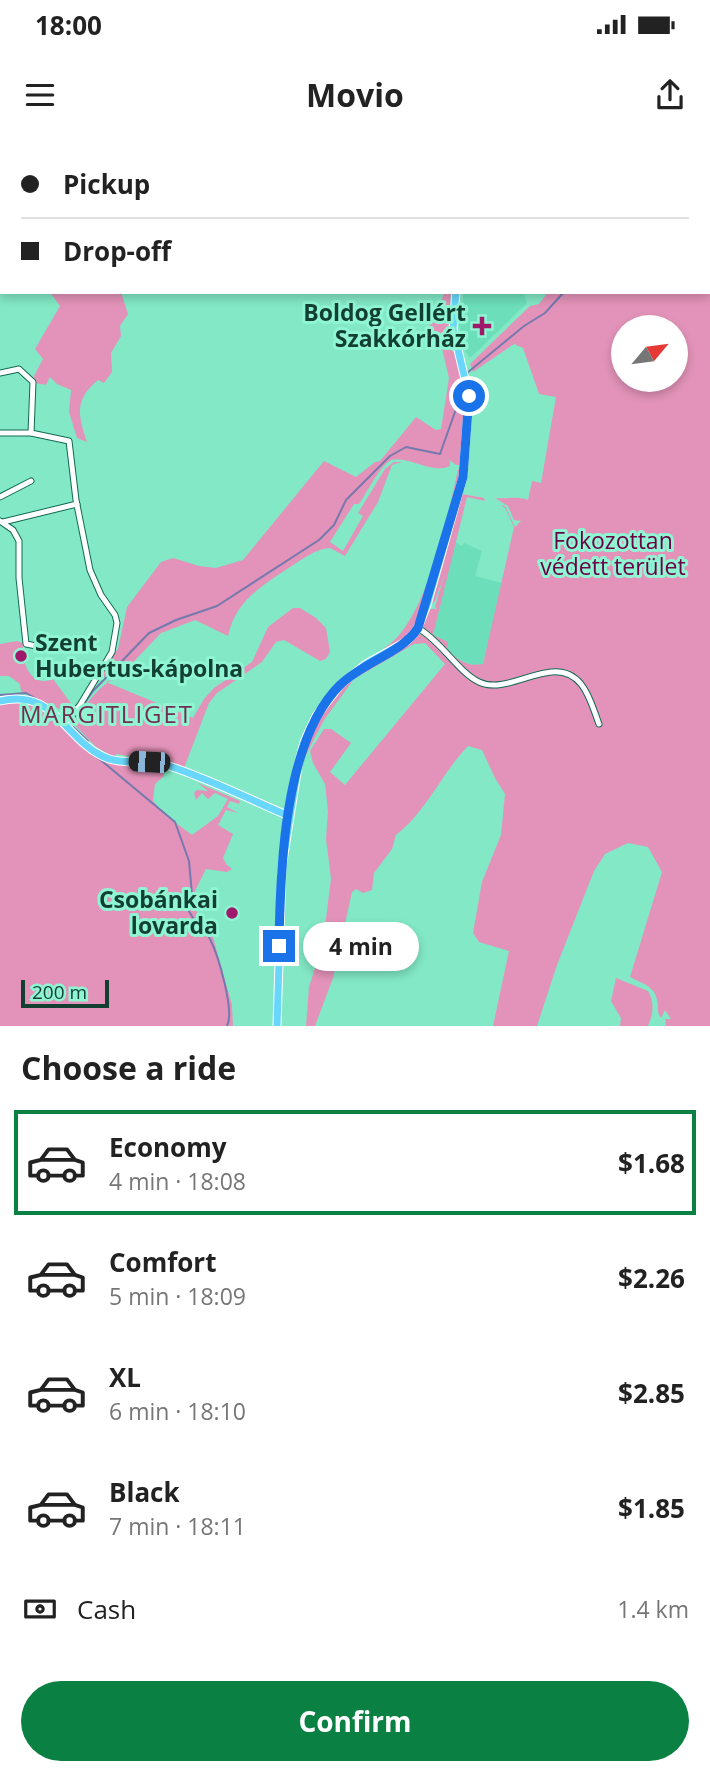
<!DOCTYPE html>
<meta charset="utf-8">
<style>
body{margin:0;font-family:"Open Sans",sans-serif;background:#f2f2f2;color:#222;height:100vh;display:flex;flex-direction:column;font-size:26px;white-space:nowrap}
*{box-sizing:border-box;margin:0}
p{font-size:23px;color:#767676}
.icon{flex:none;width:38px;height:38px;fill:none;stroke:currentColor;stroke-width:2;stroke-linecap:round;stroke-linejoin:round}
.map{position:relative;height:886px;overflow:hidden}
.sheet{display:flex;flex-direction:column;background:#fff;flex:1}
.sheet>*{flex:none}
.hud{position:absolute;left:0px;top:0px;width:710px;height:154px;box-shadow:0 4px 10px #0003;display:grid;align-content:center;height:154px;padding:0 21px;background:#fff}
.needle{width:46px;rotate:61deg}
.buttons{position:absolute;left:611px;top:175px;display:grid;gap:14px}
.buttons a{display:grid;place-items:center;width:77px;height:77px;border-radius:50%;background:#fff;box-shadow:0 4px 10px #0003;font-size:35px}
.scale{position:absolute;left:21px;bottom:18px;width:88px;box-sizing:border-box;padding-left:7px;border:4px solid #123f32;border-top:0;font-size:19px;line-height:24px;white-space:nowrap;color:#123f32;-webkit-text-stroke:5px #8ff5d3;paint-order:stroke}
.end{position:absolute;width:32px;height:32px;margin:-16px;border:9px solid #1a73e8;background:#fff;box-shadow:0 0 0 4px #fff}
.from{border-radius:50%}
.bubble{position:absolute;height:49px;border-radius:24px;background:#fff;box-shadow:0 4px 10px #0003;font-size:23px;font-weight:700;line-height:49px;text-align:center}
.car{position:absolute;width:21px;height:42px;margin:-21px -10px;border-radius:9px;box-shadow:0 0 5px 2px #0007;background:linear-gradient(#222 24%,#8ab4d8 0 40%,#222 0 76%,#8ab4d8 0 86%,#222 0)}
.hud b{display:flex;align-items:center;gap:24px;height:66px;font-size:26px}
.hud b+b{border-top:2px solid #e0e0e0}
.hud i{width:18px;height:18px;background:#222}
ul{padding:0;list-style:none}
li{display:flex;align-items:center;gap:21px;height:105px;margin:0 14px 10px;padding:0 7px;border:4px solid transparent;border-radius:0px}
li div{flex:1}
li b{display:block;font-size:26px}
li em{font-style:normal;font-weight:700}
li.active{border-color:#0b8043}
li>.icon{width:63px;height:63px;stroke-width:1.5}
h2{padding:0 21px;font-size:32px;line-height:84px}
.pay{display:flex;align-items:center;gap:18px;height:77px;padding:0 21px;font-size:26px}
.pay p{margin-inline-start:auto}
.primary-button{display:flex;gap:14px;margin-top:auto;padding:14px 21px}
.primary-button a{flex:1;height:80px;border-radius:42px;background:#0b8043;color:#fff;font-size:28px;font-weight:700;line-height:80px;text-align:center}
.status{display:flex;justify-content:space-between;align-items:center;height:49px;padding:0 35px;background:#fff;direction:ltr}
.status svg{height:19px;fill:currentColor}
header{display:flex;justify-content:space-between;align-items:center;height:91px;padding:0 21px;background:#fff;font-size:32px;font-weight:700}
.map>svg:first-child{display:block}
</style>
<div class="status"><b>18:00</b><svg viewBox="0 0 49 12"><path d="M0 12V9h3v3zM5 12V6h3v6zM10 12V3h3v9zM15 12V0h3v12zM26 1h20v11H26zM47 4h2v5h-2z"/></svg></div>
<header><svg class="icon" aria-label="menu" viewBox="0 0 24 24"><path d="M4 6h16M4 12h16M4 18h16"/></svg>Movio<svg class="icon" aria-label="share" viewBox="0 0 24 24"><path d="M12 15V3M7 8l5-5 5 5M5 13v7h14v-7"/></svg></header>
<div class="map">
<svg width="710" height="886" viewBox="0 0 710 886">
<rect width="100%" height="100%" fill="#82e8c6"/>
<g fill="#6cdeba">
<path d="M464,152H523L527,163L470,218L464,209L459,184Z"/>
<path d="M455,402L462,406L464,403L482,411L475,436L502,443L483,524L475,526L455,518L447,508V502L433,495Z"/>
</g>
<g fill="#e393b9" fill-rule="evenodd">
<path d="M572,0H710V886H666L665,879H671L665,870L661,878C656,871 659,868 657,860C655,846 641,843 630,837L662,732L648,707L628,703L605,714L594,731L557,825L537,886H493L509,811L479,802L473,793L482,742L501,695L505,654L495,638L482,610L468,606C442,633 426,672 396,695L392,709L374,733L372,750L363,753L356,749L352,752L333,838L315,886H306L309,847L323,803L331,738L326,699L328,671L325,644L313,623L310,611L324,589H331L351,603L330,632L345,645L445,524L425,503L414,504L354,539L324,580L305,617C301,588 344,541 368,526C385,516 406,511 418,493L429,499L421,490L428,469H437L435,467L444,436L435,461L430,465L462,354L484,358L485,361L467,357L433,495L448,502L447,508C457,520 467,527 483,524L514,387L505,368L501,365L505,366L515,387L521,381L514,380L508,366L495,358C505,359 518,356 528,360L532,341L541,343L556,257L539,254L523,208L514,204L473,232L470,224L530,166L539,164L548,152H709V2ZM623,187H676V240H623Z"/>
<path d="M50,152H121L128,174L120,186L121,196L111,213L112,232L104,243L98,240C74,260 78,275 87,302L77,298L69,272L71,250L57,244L50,237L46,245L35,243L34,236L43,219L35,209L60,166Z"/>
<path d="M445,152H451L449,184L453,207L429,188Z"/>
<path d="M441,204L454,212L466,255L463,325H456L444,316L450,321V326C431,336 400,310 387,323C376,333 368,351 359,364H354L330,402L343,411L363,376L358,373L385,329L394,322H402L392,325L378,362L345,416L330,408C315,409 303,419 290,427C263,445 235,461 228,496L195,480L161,493L120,536L106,542L193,578L204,559L214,548L252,522L268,487L293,468H300L316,478L326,488L330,512L326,519L320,521L284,500L276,502L262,522L217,553L209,563L184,628L173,623L116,614L114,617L96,607L73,583C87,564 97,546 119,536L116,528L103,538L100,535L118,509L127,467L161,422L173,418L199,426L216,428L243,420L324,321L356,337L375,322L380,321L416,277L436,290L441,289L449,238Z"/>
<path d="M458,329L462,330L420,479L408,498L388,511L384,508C425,486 449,373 458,329Z"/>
<path d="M17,501L23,503C21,521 30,549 53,539L73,566L66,572L21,551L20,544L9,536H0V504Z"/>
<path d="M24,559L50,572L94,615L163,626L164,636L155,644L153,661L165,675L192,695L218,676L228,659L215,653L208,659L202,653L196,660L194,653L197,650L208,651L198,643L240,661L239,664L230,661L227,667L238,673L226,670L218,685L233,694L223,718L227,725L232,729L227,732L206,729L195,751L197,776L211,790L232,865L233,886H0V562Z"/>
<path d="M616,838L648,851C655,863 653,874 648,886H620L621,878L611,861Z"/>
</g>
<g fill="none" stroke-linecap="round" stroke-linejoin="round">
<g stroke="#7579ae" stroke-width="2">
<path d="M709,40L710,39"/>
<path d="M467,233L524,186L545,173L564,152"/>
<path d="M0,555L26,553L42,562"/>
<path d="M50,567L67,581"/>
<path d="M70,584L93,551L149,493L176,480L217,466L319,400L334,385L346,360L390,316L406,307L440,314L456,269L461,239"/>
<path d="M71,585L88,601"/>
<path d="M97,617L175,682L189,721L192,755L187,767C193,783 203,786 210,799C218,815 235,871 227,886"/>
</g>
<defs>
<g id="minor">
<path d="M0,233L19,229L33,242L31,293"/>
<path d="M0,293H31L69,301L76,360L90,430L101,455L115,475L117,483L112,512L80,565L66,583"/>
<path d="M0,357L31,341"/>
<path d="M0,381L13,390L19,401V438L26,504L52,509"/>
<path d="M3,382L77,364"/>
<path d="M418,488C442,502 458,532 479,542C510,557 554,511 581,544C590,555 594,571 599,584"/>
</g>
<g id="major">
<path d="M551,0V2"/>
<path d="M0,561C53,548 64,597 102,616C121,626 146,619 166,625C207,638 249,659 289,676"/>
<path d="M277,886L282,727L298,626L304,602L316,576L341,544L366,524L407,501L417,490L427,465L463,337L469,256L453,189L456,152"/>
</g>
</defs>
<use href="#minor" stroke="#136a53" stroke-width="7"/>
<use href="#major" stroke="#fff" stroke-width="9"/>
<use href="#minor" stroke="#fff" stroke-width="5"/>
<use href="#major" stroke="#68d7fb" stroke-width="7"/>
</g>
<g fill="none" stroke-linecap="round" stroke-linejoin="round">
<path stroke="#1a73e8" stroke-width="9" d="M279,806C280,730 284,600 340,545C363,522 402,513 418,488L463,337L469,256"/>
</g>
<g fill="#9e1969" stroke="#8ff5d3" stroke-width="2.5">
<path d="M478.5 175.5h7v7h7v7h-7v7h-7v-7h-7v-7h7z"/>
<circle cx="21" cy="516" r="7"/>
<circle cx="232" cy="773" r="7"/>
</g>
<g text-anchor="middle" stroke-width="6" stroke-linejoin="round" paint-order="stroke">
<g font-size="23" font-weight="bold" fill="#123f32" stroke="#8ff5d3" text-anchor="end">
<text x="466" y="181">Boldog Gellért<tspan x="466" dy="26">Szakkórház</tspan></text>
<text x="35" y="511" text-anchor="start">Szent<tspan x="35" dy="26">Hubertus-kápolna</tspan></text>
<text x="218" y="768">Csobánkai<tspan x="218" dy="26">lovarda</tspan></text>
</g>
<g font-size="23" fill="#6b0044" stroke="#8ff5d3">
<text x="613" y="409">Fokozottan<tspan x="613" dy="26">védett terület</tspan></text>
</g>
<g font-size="24" letter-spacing="2" fill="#713051" stroke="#8ff5d3">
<text x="107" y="583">MARGITLIGET</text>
</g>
</g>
</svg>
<div class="buttons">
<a><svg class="needle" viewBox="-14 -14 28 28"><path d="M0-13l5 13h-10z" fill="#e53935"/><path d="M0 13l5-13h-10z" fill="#767676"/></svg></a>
</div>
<div class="scale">200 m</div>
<i class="end from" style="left:469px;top:256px"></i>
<i class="end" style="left:279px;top:806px"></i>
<div class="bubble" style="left:303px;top:782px;width:116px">4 min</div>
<i class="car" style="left:149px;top:622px;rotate:273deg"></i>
<div class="hud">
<b><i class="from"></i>Pickup</b>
<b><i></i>Drop-off</b>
</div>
</div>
<section class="sheet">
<h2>Choose a ride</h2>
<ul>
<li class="active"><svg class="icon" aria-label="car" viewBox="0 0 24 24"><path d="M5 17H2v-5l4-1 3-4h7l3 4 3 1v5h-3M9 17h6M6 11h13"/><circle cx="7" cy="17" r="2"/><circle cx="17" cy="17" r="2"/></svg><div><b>Economy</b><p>4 min · 18:08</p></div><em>$1.68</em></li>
<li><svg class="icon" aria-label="car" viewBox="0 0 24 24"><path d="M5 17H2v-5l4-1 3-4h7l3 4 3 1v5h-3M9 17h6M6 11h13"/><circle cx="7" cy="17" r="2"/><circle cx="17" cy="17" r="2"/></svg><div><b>Comfort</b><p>5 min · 18:09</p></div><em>$2.26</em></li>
<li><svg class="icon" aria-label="car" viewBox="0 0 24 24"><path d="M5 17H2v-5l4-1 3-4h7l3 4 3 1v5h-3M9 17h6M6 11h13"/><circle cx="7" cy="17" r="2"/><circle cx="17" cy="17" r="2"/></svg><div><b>XL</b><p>6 min · 18:10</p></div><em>$2.85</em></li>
<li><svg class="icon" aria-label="car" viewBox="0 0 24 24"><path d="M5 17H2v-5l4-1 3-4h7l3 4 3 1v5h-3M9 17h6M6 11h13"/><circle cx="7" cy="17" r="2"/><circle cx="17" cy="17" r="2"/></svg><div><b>Black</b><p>7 min · 18:11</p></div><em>$1.85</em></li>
</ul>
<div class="pay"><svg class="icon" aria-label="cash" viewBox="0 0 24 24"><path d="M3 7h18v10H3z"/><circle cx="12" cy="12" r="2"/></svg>Cash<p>1.4 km</p></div>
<div class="primary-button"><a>Confirm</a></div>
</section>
